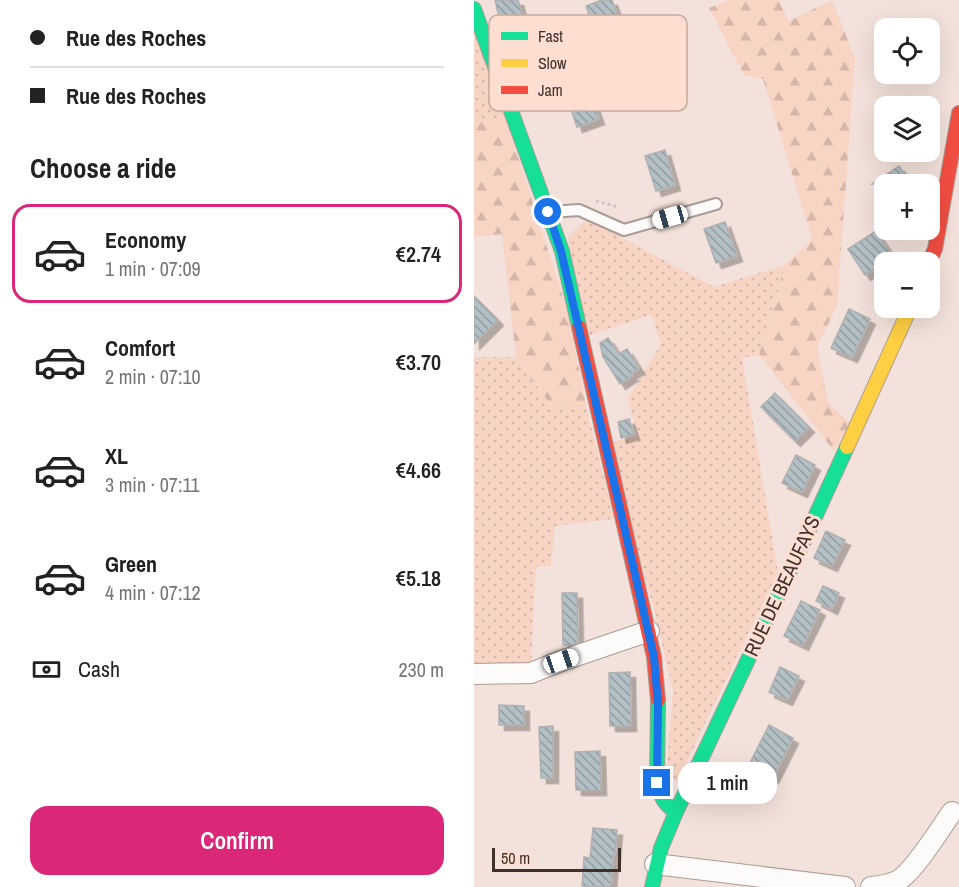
<!DOCTYPE html>
<meta charset="utf-8">
<style>
body{margin:0;font-family:"Archivo Narrow",sans-serif;background:#f2f2f2;color:#222;height:100vh;display:flex;flex-direction:column;font-size:22px;white-space:nowrap}
*{box-sizing:border-box;margin:0}
p{font-size:20px;color:#767676}
.icon{flex:none;width:33px;height:33px;fill:none;stroke:currentColor;stroke-width:2;stroke-linecap:round;stroke-linejoin:round}
.map{position:relative;flex:1;overflow:hidden}
.drawer{display:flex;flex-direction:column;background:#fff;width:474px}
.drawer>*{flex:none}
.top-card{display:grid;align-content:center;height:132px;padding:0 30px;background:#fff}
.controls{position:absolute;left:400px;top:18px;display:grid;gap:12px}
.controls a{display:grid;place-items:center;width:66px;height:66px;border-radius:12px;background:#fff;box-shadow:0 6px 24px #0002;font-size:30px}
.scale{position:absolute;left:18px;bottom:15px;width:129px;box-sizing:border-box;padding-left:6px;border:3px solid #3f312a;border-top:0;font-size:16px;line-height:21px;white-space:nowrap;color:#3f312a;-webkit-text-stroke:4px #fdded1;paint-order:stroke}
.end{position:absolute;width:27px;height:27px;margin:-14px;border:8px solid #1a73e8;background:#fff;box-shadow:0 0 0 3px #fff}
.from{border-radius:50%}
.bubble{position:absolute;height:42px;border-radius:18px;background:#fff;box-shadow:0 6px 24px #0002;font-size:20px;font-weight:600;line-height:42px;text-align:center}
.car{position:absolute;width:18px;height:36px;margin:-18px -9px;border-radius:8px;box-shadow:0 0 4px 2px #0007;background:linear-gradient(#fff 24%,#345 0 40%,#fff 0 76%,#345 0 86%,#fff 0)}
.top-card b{display:flex;align-items:center;gap:21px;height:57px;font-size:22px}
.top-card b+b{border-top:2px solid #e0e0e0}
.top-card i{width:15px;height:15px;background:#222}
ul{padding:0;list-style:none}
li{display:flex;align-items:center;gap:18px;height:99px;margin:0 12px 9px;padding:0 18px;border:3px solid transparent;border-radius:18px}
li div{flex:1}
li b{display:block;font-size:22px}
li em{font-style:normal;font-weight:600}
li.current{border-color:#db2777}
li>.icon{width:54px;height:54px;stroke-width:1.5}
h2{padding:0 30px;font-size:27px;line-height:72px}
.pay{display:flex;align-items:center;gap:15px;height:66px;padding:0 30px;font-size:22px}
.pay p{margin-inline-start:auto}
.action{display:flex;gap:12px;margin-top:auto;padding:12px 30px}
.action a{flex:1;height:69px;border-radius:18px;background:#db2777;color:#fff;font-size:24px;font-weight:600;line-height:69px;text-align:center}
main{display:flex;flex:1;min-height:0}
.map>svg:first-child{display:block}
</style>
<main>
<section class="drawer">
<div class="top-card">
<b><i class="from"></i>Rue des Roches</b>
<b><i></i>Rue des Roches</b>
</div>
<h2>Choose a ride</h2>
<ul>
<li class="current"><svg class="icon" aria-label="car" viewBox="0 0 24 24"><path d="M5 17H2v-5l4-1 3-4h7l3 4 3 1v5h-3M9 17h6M6 11h13"/><circle cx="7" cy="17" r="2"/><circle cx="17" cy="17" r="2"/></svg><div><b>Economy</b><p>1 min · 07:09</p></div><em>€2.74</em></li>
<li><svg class="icon" aria-label="car" viewBox="0 0 24 24"><path d="M5 17H2v-5l4-1 3-4h7l3 4 3 1v5h-3M9 17h6M6 11h13"/><circle cx="7" cy="17" r="2"/><circle cx="17" cy="17" r="2"/></svg><div><b>Comfort</b><p>2 min · 07:10</p></div><em>€3.70</em></li>
<li><svg class="icon" aria-label="car" viewBox="0 0 24 24"><path d="M5 17H2v-5l4-1 3-4h7l3 4 3 1v5h-3M9 17h6M6 11h13"/><circle cx="7" cy="17" r="2"/><circle cx="17" cy="17" r="2"/></svg><div><b>XL</b><p>3 min · 07:11</p></div><em>€4.66</em></li>
<li><svg class="icon" aria-label="car" viewBox="0 0 24 24"><path d="M5 17H2v-5l4-1 3-4h7l3 4 3 1v5h-3M9 17h6M6 11h13"/><circle cx="7" cy="17" r="2"/><circle cx="17" cy="17" r="2"/></svg><div><b>Green</b><p>4 min · 07:12</p></div><em>€5.18</em></li>
</ul>
<div class="pay"><svg class="icon" aria-label="cash" viewBox="0 0 24 24"><path d="M3 7h18v10H3z"/><circle cx="12" cy="12" r="2"/></svg>Cash<p>230 m</p></div>
<div class="action"><a>Confirm</a></div>
</section>
<div class="map">
<svg width="485" height="887" viewBox="0 0 485 887">
<defs>
<pattern id="grass-dots" width="8" height="8" patternUnits="userSpaceOnUse" patternTransform="scale(1.5)"><rect width="8" height="8" fill="#f7d4c4"/><path d="M2 2h.1M6 6h.1" fill="none" stroke="#d5b6a9" stroke-width="1.8" stroke-linecap="round"/></pattern>
<pattern id="forest-firs" width="22" height="20" patternUnits="userSpaceOnUse" patternTransform="scale(1.5)"><rect width="22" height="20" fill="#f7d4c4"/><path d="M5 1l3.5 6h-7zM16 11l3.5 6h-7z" fill="#d5b6a9"/></pattern>
<pattern id="building-back-hatch" width="6" height="6" patternUnits="userSpaceOnUse" patternTransform="scale(1.5)"><rect width="6" height="6" fill="#b3c0c6"/><path d="M-1 5l2 2M0 0l6 6M5-1l2 2" fill="none" stroke="#939da1"/></pattern>
<filter id="shadow"><feDropShadow dx="5.5" dy="5.5" stdDeviation="0" flood-color="#0004"/></filter>
</defs>
<rect width="100%" height="100%" fill="#f3e2db"/>
<g fill="url(#grass-dots)">
<path d="M0,26L31,116L0,123Z"/>
<path d="M113,219L240,287L311,265L285,355L268,358L304,572L203,782L192,775L199,691L182,618L135,443L163,436L154,398L187,344L177,315L110,337L94,237Z"/>
<path d="M0,357H42L78,407L112,405L140,519L81,526L77,566L62,567L57,666H0Z"/>
</g>
<g fill="url(#forest-firs)">
<path d="M254,0H304L315,21L358,0L381,58L363,306L343,347L354,402L376,423L360,451L285,355L311,265L338,239L289,79L270,75L235,8Z"/>
<path d="M31,116L93,309L112,405L78,407L42,357L28,234L0,237V123Z"/>
</g>
<g fill="url(#building-back-hatch)" stroke="#b1b0b1" stroke-width="1.5" filter="url(#shadow)">
<path d="M21,0H44L50,21L27,26Z"/>
<path d="M128,0H138L148,27L123,36L112,6Z"/>
<path d="M115,91L125,119L103,127L93,98Z"/>
<path d="M191,150L201,185L182,191L171,156Z"/>
<path d="M425,166L438,184H398Z"/>
<path d="M251,222L263,256L242,263L230,229Z"/>
<path d="M402,231L419,257L391,275L374,249Z"/>
<path d="M0,296L24,320L0,344Z"/>
<path d="M375,309L396,319L378,357L357,348Z"/>
<path d="M134,338L145,354L153,349L165,368L157,374L158,376L146,384L129,357L126,343Z"/>
<path d="M301,393L335,427L321,441L287,407Z"/>
<path d="M155,419L160,434L147,438L144,422Z"/>
<path d="M322,455L341,465L328,492L308,483Z"/>
<path d="M352,531L371,540L358,566L340,558Z"/>
<path d="M349,586L365,593L358,609L342,601Z"/>
<path d="M88,593H103L104,642L98,645H89Z"/>
<path d="M327,601L346,610L329,645L310,636Z"/>
<path d="M306,667L325,676L313,700L295,692Z"/>
<path d="M156,672L157,726H136L135,673Z"/>
<path d="M25,705L50,706V725H25Z"/>
<path d="M295,725L319,738L299,778L275,765Z"/>
<path d="M79,726V778H67L65,727Z"/>
<path d="M126,751L127,790H102L101,752Z"/>
<path d="M119,828L143,830L141,855H139L137,887H108L110,857L116,858Z"/>
</g>
<g fill="none" stroke-linecap="round" stroke-linejoin="round">
<defs>
<path id="lane" d="M76,212L105,210L150,230L242,204"/>
<g id="street">
<path d="M0,674L57,673L87,661L175,631"/>
<path d="M181,864L371,887"/>
<path d="M397,887C407,886 416,885 425,880C441,870 466,829 478,812"/>
</g>
<g id="fast">
<path d="M0,9L88,251L105,327"/>
<path d="M184,700L183,783C187,797 190,804 202,812"/>
<path d="M178,887L187,848L202,812L330,541L373,447"/>
</g>
<path id="slow" d="M373,447L436,308"/>
<g id="jam">
<path d="M455,262L461,249L485,113"/>
<path d="M105,327L180,657L184,700"/>
</g>
</defs>
<use href="#lane" stroke="#a99b95" stroke-width="14"/>
<use href="#street" stroke="#a99b95" stroke-width="22"/>
<use href="#fast" stroke="#a99b95" stroke-width="16"/>
<use href="#slow" stroke="#a99b95" stroke-width="16"/>
<use href="#jam" stroke="#a99b95" stroke-width="16"/>
<path stroke="#cdc6c4" stroke-width="3" stroke-dasharray="3 3" stroke-linecap="butt" d="M122,201L145,207"/>
<use href="#lane" stroke="#fdfbfa" stroke-width="10"/>
<use href="#street" stroke="#fdfbfa" stroke-width="20"/>
<use href="#fast" stroke="#16e098" stroke-width="14"/>
<use href="#slow" stroke="#ffcf43" stroke-width="14"/>
<use href="#jam" stroke="#f24e42" stroke-width="14"/>
</g>
<g fill="none" stroke-linecap="round" stroke-linejoin="round">
<path stroke="#1a73e8" stroke-width="8" d="M74,212L87,251L180,657L184,704L183,783"/>
</g>
<g text-anchor="middle" stroke-width="6" stroke-linejoin="round" paint-order="stroke">
<g font-size="20" fill="#3f312a" stroke="#fdded1">
<text transform="translate(308 586) rotate(-65)" y="7">RUE DE BEAUFAYS</text>
</g>
</g>
<rect x="15" y="15" width="198" height="96" rx="9" fill="#fdded1" stroke="#c4aa9f" stroke-width="1.5"/>
<rect x="27" y="32" width="27" height="8" fill="#16e098"/>
<rect x="27" y="59" width="27" height="8" fill="#ffcf43"/>
<rect x="27" y="86" width="27" height="8" fill="#f24e42"/>
<g font-size="16" fill="#3f312a">
<text x="64" y="42">Fast</text>
<text x="64" y="69">Slow</text>
<text x="64" y="96">Jam</text>
</g>
</svg>
<div class="controls">
<a><svg class="icon" aria-label="locate" viewBox="0 0 24 24"><circle cx="12" cy="12" r="6"/><path d="M12 2v4M12 18v4M2 12h4M18 12h4"/></svg></a>
<a><svg class="icon" aria-label="layers" viewBox="0 0 24 24"><path d="M12 4l9 5-9 5-9-5zM3 14l9 5 9-5"/></svg></a>
<a>+</a>
<a>−</a>
</div>
<div class="scale">50 m</div>
<i class="end from" style="left:74px;top:212px"></i>
<i class="end" style="left:183px;top:783px"></i>
<div class="bubble" style="left:204px;top:762px;width:99px">1 min</div>
<i class="car" style="left:196px;top:217px;rotate:254deg"></i>
<i class="car" style="left:87px;top:661px;rotate:71deg"></i>
</div>
</main>
